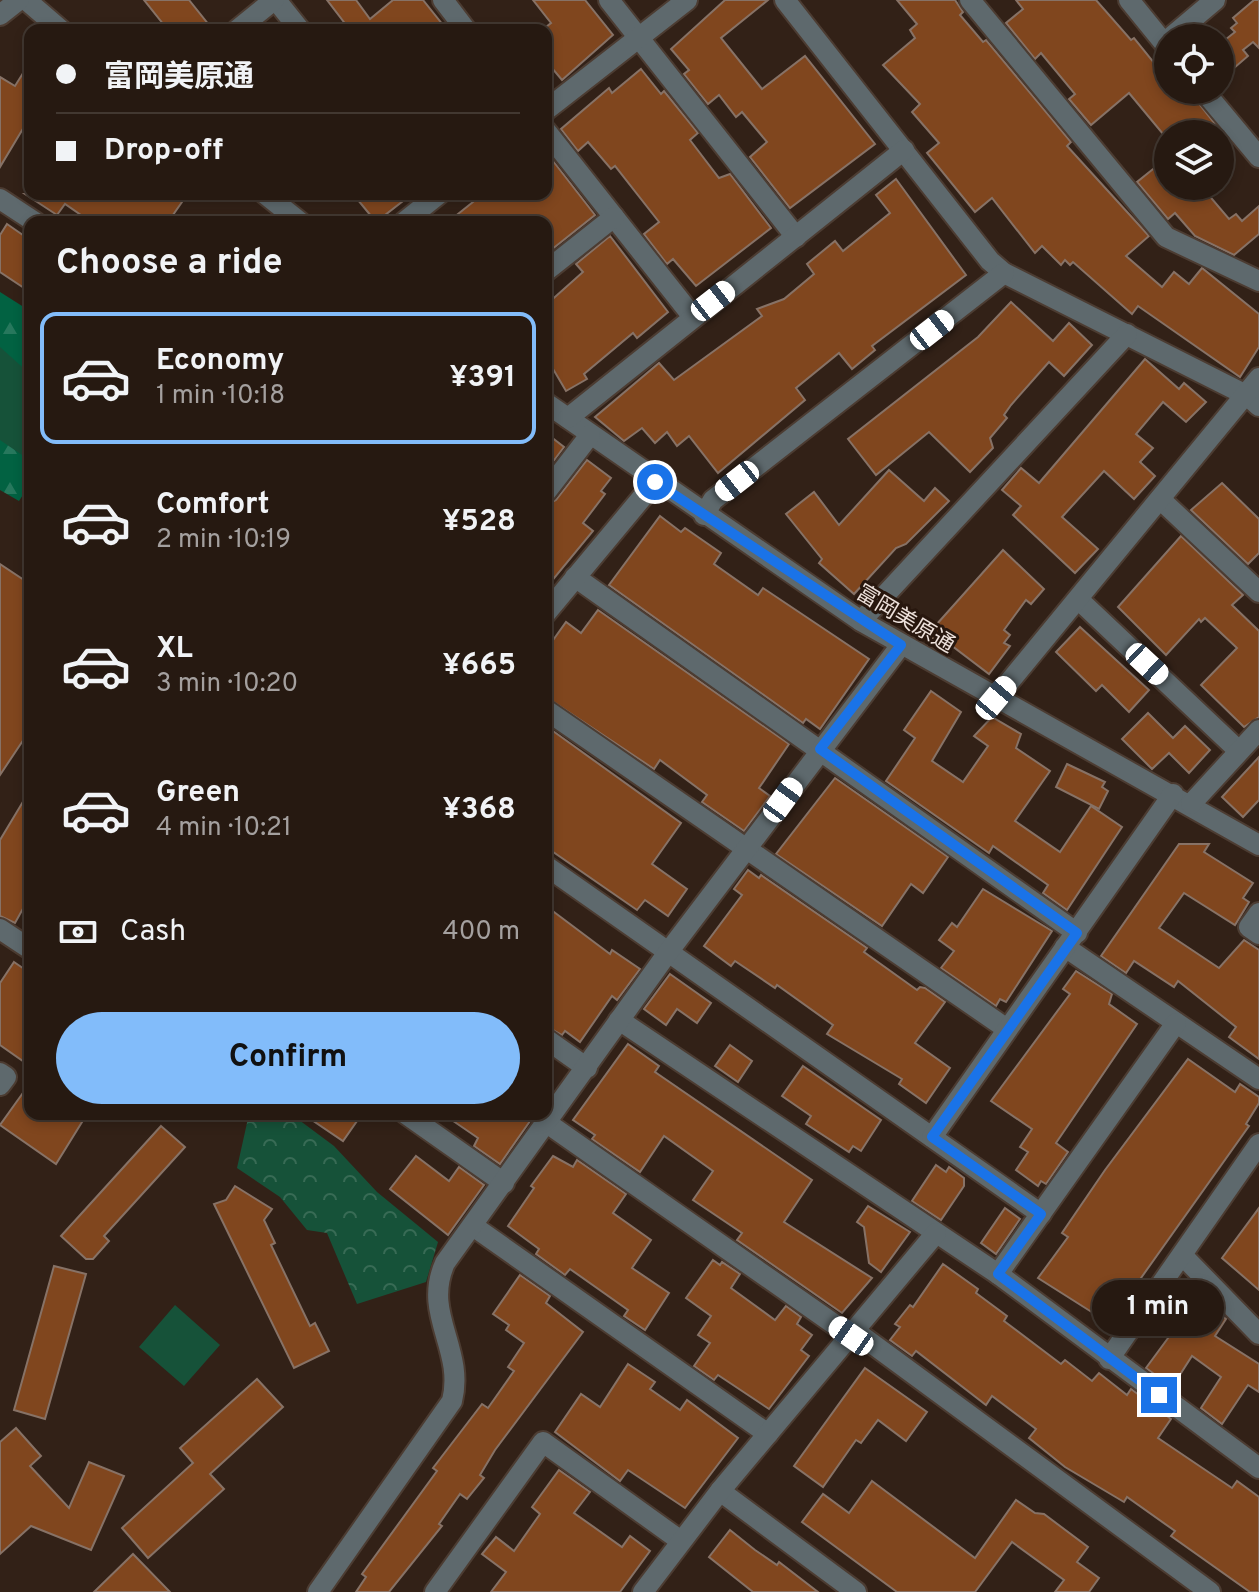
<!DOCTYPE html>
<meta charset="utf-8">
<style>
body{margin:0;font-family:Overpass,"Noto Sans JP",sans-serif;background:#32261f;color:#f1f3f6;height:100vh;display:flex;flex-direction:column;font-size:30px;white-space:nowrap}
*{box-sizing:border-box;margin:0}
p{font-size:26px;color:#a4a09f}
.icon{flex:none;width:44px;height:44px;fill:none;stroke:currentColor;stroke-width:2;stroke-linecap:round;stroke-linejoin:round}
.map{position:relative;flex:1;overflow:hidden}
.side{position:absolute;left:24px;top:216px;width:528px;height:904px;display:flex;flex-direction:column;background:#261911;border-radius:16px;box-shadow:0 4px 12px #0003,0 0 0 2px #423831}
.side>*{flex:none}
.hud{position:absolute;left:24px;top:24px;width:528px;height:176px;border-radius:16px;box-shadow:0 4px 12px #0003,0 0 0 2px #423831;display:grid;align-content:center;height:176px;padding:0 32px;background:#261911}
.fabs{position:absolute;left:1154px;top:24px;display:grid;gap:16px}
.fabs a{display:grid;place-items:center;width:80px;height:80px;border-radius:50%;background:#261911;box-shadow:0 4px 12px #0003,0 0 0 2px #423831;font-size:40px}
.end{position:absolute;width:36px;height:36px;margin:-18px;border:10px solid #1a73e8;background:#fff;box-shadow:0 0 0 4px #fff}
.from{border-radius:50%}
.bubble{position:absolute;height:56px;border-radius:28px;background:#261911;box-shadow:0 4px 12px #0003,0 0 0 2px #423831;font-size:26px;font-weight:700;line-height:56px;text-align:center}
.car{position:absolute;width:24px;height:48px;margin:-24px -12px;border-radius:10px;box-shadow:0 0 6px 2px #0007;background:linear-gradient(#fff 24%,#345 0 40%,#fff 0 76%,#345 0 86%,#fff 0)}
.hud b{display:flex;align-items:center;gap:28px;height:76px;font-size:30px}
.hud b+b{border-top:2px solid #423831}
.hud i{width:20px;height:20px;background:#f1f3f6}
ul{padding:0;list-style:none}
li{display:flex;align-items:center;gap:24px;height:132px;margin:0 16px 12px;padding:0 16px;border:4px solid transparent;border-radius:16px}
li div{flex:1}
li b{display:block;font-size:30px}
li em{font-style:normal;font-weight:700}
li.selected{border-color:#82bcfa}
li>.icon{width:72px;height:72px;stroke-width:1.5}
h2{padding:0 32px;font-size:36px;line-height:96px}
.pay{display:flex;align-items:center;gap:20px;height:88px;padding:0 32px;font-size:30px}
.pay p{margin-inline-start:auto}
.button{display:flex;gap:16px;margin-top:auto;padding:16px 32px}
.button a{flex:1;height:92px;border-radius:48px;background:#82bcfa;color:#111;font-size:32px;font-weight:700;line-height:92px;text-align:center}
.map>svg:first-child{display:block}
</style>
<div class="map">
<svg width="1259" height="1592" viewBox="0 0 1259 1592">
<defs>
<pattern id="forest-firs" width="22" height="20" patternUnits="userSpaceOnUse" patternTransform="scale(2)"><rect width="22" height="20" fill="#026242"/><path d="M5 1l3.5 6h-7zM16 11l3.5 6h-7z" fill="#27785d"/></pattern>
<pattern id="park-crowns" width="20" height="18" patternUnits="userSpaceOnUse" patternTransform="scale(2)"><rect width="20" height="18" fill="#165239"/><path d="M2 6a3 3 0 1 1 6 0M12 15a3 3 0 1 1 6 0" fill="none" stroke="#386b55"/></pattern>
</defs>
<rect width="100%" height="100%" fill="#322117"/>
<path fill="url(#forest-firs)" d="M0,292L30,311V484L19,501L0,490Z"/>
<path fill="url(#park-crowns)" d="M249,1114H291L334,1146L377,1192L438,1242L426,1282L357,1304L327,1233L307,1230L280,1197L237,1168Z"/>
<g fill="#165239">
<path d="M0,347L30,374V443L22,455L0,440Z"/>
<path d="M175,1305L220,1345L184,1386L139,1347Z"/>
</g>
<g fill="#80461e" stroke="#877266" stroke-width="2">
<path d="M144,0H189L213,30H168Z"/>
<path d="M327,0H356L370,19L393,0H423L447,30H350Z"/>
<path d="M533,0H585L613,35L562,80L546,61V27L551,23Z"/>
<path d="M725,0H768L721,38L762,89L805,56L875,144L790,208L750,157L767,142L742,112L736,117L719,95L708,104L684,74L689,70L671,49Z"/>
<path d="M897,0H955L963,12L960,15L983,42L986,40L1071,142L1067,146L1149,236L1126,256L1162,287L1174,272L1189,284L1202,268L1259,314V347L1240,377L1138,306L1132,314L1073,262L1070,265L1065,260L1061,265L1042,246L1035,253L992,198L975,212L927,153L939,143L912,112L920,104L883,65L915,38L910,30L917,24Z"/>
<path d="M1016,0H1096L1131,40L1134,38L1168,80V90H1188L1223,134H1163L1129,93L1091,125L1069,99L1075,94L1041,53L1035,59L1006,23L1023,9Z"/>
<path d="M1254,0H1259V48L1253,42L1243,50L1248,56L1220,80V44L1235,32L1231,28L1237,23L1233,18Z"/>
<path d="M30,62V117L0,167V77L15,86Z"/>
<path d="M641,69L661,94L664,91L698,133L690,140L719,178L730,174L771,228L696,286L673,259L667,264L644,234L659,222L615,166L611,169L588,142L578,151L561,129L609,88L612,93Z"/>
<path d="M546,152L595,215L546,254V222H448L483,194H546Z"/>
<path d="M1168,157V186H1201L1229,219L1236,214L1242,221L1259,206V234L1234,255L1195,236L1175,213L1168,219L1137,182Z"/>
<path d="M896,179L966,275L872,346L875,350L852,369L839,353L796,388L805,400L718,473L689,436L677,446L667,432L655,443L642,428L624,441L595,417L659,363L674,380L762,316L757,309L784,299L814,274L807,264L835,241L843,251L890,213L876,195Z"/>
<path d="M25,194H171L182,202L168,222H91L65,204L57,215Z"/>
<path d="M353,194H412L376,222Z"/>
<path d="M7,224L30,240V292L0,272V235Z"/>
<path d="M610,236L668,312L637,338L633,333L584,374L587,379L566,391L546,357V305L583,272L576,264Z"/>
<path d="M1011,302L1053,341L1069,323L1092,345L1064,376L1049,362L1011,405L1004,415L1007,418L990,438L993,448L970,472L929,432L876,475L848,439L978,337Z"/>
<path d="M1145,359L1179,389L1184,383L1206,402L1186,422L1163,402L1136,434L1153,448L1140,462L1155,476L1134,499L1104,471L1062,517L1098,549L1075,573L1013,515L1021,506L1002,490L1021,468L1039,483Z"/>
<path d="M546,433L564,447L546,471Z"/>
<path d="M587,460L611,478L601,491L605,494L583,523L593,531L546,588V505L556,500Z"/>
<path d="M889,470L924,501L935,488L949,501L906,544L896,548L854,594L819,563L822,559L786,514L814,492L839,525Z"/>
<path d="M1222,483L1259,519V553L1248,564L1191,510Z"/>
<path d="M660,516L681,532L685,528L721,553L714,564L758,595L763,588L869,659L820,729L806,719L803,723L609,585Z"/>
<path d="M1181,536L1243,595L1232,605L1259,631V717L1244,727L1201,685L1237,648L1205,618L1201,622L1199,619L1166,655L1118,607Z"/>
<path d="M1003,550L1044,589L1031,604L1026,600L1004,630L1010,635L1004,643L1010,646L989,674L952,646L948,651L928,634Z"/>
<path d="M0,564L30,584V730L0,775Z"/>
<path d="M598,610L789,744L759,788L770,796L744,831L702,802L707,795L660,760L654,769L546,697V650L566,622L581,633Z"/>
<path d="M1080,627L1149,690L1129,712L1102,685L1096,691L1056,652Z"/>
<path d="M931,691L961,712L932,761L963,782L988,746L974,736L992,717L1021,734L1016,748L1050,771L1015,821L1060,852L1091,806L1122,827L1067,910L1043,893L1048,885L993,846L989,853L886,781L915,738L904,730Z"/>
<path d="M1148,713L1173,738L1185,726L1210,750L1189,773L1169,753L1152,769L1122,739Z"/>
<path d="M546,726L681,823L652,864L687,889L668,916L645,900L637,910L546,847Z"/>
<path d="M1259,757V800L1243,817L1222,797Z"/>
<path d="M1067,764L1105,782L1102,787L1108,791L1099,809L1056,787Z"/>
<path d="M835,778L948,857L923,893L911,884L882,926L776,854Z"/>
<path d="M30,790V896L15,923L0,916V840Z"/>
<path d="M1179,844H1209L1204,852L1253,883L1243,898L1249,902L1235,925L1184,893L1159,928L1219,968L1244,940L1259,950V1059L1229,1037L1236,1027L1178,981L1174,987L1134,961L1126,973L1101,956Z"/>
<path d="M748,870L759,878L761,875L867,948L864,952L917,990L920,987L925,988L945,1002L915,1043L950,1068L926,1103L899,1084L902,1079L827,1034L833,1025L777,985L775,988L735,961L731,966L704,946L742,895L734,889Z"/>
<path d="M983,889L1052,931L1006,1002L1000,999L996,1006L941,968L954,951L939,940L952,923L957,927Z"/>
<path d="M546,906L610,954L612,950L640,969L617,1000L612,996L580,1042L565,1031L562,1035L546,1026Z"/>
<path d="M14,962L30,973V1066L0,1045V983Z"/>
<path d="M1076,971L1112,994L1109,1004L1137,1024L1056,1143L1068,1152L1046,1184L1041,1181L1038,1186L1016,1170L1028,1152L1020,1147L1032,1129L991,1101L1070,994L1063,989Z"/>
<path d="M670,974L711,1003L697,1023L677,1009L666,1025L644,1009Z"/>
<path d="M628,1044L659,1066L655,1072L812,1180L784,1222L872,1278L842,1313L737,1240L742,1233L693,1200L713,1171L664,1136L640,1172L592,1139L595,1135L573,1120Z"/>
<path d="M730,1045L752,1061L738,1082L715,1066Z"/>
<path d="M1188,1059L1235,1092L1240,1084L1259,1097V1103L1246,1124L1249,1126L1109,1323L1038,1278L1068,1237L1062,1233L1105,1170Z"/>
<path d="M803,1066L881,1120L861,1151L853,1146L849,1152L806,1124L811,1116L782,1096Z"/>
<path d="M30,1083V1114H87L56,1164L0,1125Z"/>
<path d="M303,1114H346L357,1121L343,1141Z"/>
<path d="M443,1114H535L500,1164L474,1146L478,1138Z"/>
<path d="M161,1126L185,1147L104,1236L109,1241L93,1259H86L61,1236Z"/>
<path d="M416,1156L449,1181L459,1167L484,1185L448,1235L390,1189Z"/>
<path d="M553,1156L573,1167L577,1160L626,1194L613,1213L651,1240L632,1268L669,1293L645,1330L624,1316L628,1310L570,1269L565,1275L536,1254L539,1249L508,1226L534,1188L531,1186Z"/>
<path d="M936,1165L946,1172L949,1167L964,1178V1186L941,1220L912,1201Z"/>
<path d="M235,1186L272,1209L264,1220L275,1243L271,1245L310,1326L315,1323L329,1351L294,1368L214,1204L226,1200Z"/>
<path d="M868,1206L910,1232L881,1272L869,1263L864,1227L857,1222Z"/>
<path d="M1005,1208L1020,1219L996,1254L981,1243Z"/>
<path d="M1259,1208V1290L1222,1258Z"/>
<path d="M713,1260L720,1265L722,1262L740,1274L731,1288L775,1320L786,1306L801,1317L797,1324L812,1335L801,1350L809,1356L769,1409L718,1375L714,1380L694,1366L710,1343L698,1335L711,1316L686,1298Z"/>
<path d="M943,1264L978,1289L976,1293L1007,1316L1004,1321L1061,1364L1065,1360L1092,1381L1099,1373L1127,1395L1131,1389L1171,1419L1158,1438L1232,1488L1237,1481L1259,1497V1592H1250L1171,1536L1175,1531L1127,1497L1124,1502L1065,1467L1029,1438L1036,1429L992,1396L986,1405L916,1351L912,1356L890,1340L900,1327L895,1324L910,1305L913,1307Z"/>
<path d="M54,1266L86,1274L45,1419L14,1410Z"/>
<path d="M520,1275L550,1296L546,1303L583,1332L495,1450L480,1475L484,1478L467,1499L460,1494L439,1524L442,1526L389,1592H356L366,1577L362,1574L437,1471L433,1468L482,1404L488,1408L514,1371L508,1367L524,1343L506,1330L509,1325L493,1314Z"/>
<path d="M1193,1294L1226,1319L1215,1336L1259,1364V1392L1248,1385L1222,1424L1201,1408L1221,1377L1192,1356L1172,1387L1146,1368L1185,1315L1182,1313Z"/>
<path d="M628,1364L655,1382L650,1389L680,1410L687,1400L738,1438L685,1508L628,1470L620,1481L555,1432L581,1394L600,1407Z"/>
<path d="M865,1368L927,1412L906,1441L878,1420L861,1443L856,1440L823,1487L794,1466Z"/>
<path d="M257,1379L283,1407L210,1474L224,1489L148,1558L122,1528L193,1463L180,1448Z"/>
<path d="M16,1428L41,1456L30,1466L69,1508L89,1462L124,1476L91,1550L31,1526L0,1554V1442Z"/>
<path d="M559,1470L590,1492L574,1513L622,1547L630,1536L650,1551L620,1592H491L506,1572L482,1554L496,1537L514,1551L540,1514L532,1507Z"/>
<path d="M872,1481L975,1558L1016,1500L1035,1513L1044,1514L1088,1547L1077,1562L1099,1578L1089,1592H1055L1064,1580L1012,1542L975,1592H897L802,1522L823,1494L849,1513Z"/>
<path d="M730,1530L755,1550L777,1565L779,1562L818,1592H753L709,1557Z"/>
<path d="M133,1554L170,1592H94Z"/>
</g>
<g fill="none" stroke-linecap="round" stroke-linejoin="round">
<defs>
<g id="minor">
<path d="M26,0L61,30"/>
<path d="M276,0L300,30"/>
<path d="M443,0L466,30"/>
<path d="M609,0L796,237"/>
<path d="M785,0L990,261L1004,273L1248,396L1259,406"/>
<path d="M970,0L1166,237L1259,281"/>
<path d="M1129,0L1168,48"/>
<path d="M0,15L19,0"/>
<path d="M237,30L274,0"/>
<path d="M1170,38L1215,0"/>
<path d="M1203,90L1259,157"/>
<path d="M546,110L687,0"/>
<path d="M546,131L693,317"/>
<path d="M265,194L300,222"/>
<path d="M0,199L35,222"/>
<path d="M404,222L439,194"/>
<path d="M546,271L614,217"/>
<path d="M546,403L861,621L1259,845"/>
<path d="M568,418L904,150"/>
<path d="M546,492L590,435"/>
<path d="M1160,499L1259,592"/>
<path d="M704,515L713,500L1004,273"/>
<path d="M575,577L1077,933"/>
<path d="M1078,599L1239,751"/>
<path d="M546,613L655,482"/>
<path d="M861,621L1127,334"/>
<path d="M996,698L1259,378"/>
<path d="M546,710L1007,1029"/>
<path d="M1191,804L1259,730"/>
<path d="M546,866L1041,1214"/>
<path d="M1259,913L1249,927L1259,934"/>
<path d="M0,929L30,949"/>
<path d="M1065,947L1259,1079"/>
<path d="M619,1020L998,1274L1259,1468"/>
<path d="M546,1039L587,1068"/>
<path d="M0,1073L6,1077L0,1085"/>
<path d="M406,1114L504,1183"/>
<path d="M547,1123L851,1336"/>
<path d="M932,1137L1173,794"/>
<path d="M473,1226L768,1434"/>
<path d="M1182,1255L1259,1334"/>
<path d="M998,1274L1176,1023"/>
<path d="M855,1331L1210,1592"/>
<path d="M1109,1359L1259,1144"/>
<path d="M720,1491L856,1592"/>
<path d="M318,1592L452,1401C465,1349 422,1314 445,1263L669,951L901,645"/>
<path d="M435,1592L543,1442L681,1541"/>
<path d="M643,1592L720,1491L936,1233"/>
</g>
</defs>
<use href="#minor" stroke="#4c3c32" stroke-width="24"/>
<use href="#minor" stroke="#5e696d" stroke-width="20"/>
</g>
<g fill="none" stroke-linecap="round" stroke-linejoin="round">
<path stroke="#1a73e8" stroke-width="10" d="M655,482L901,645L820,749L1077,933L932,1137L1041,1214L998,1274L1159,1395"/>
</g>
<g text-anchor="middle" stroke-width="6" stroke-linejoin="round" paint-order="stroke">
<g font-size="22" fill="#ede1db" stroke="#28170e">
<text transform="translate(906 618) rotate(31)" y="8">富岡美原通</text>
</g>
</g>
</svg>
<div class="fabs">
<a><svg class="icon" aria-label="locate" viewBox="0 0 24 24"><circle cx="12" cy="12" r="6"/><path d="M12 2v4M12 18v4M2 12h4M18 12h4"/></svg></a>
<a><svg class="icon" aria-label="layers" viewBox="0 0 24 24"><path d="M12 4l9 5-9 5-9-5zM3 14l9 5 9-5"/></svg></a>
</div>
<i class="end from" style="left:655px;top:482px"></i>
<i class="end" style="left:1159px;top:1395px"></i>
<div class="bubble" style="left:1092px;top:1280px;width:132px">1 min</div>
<i class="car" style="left:713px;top:301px;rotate:52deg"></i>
<i class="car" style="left:932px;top:330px;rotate:52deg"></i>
<i class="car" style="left:737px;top:481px;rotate:232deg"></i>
<i class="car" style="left:1147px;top:664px;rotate:133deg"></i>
<i class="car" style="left:996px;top:698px;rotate:40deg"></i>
<i class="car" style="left:783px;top:800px;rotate:36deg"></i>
<i class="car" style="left:851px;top:1336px;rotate:305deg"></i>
<div class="hud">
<b><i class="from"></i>富岡美原通</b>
<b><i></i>Drop-off</b>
</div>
<section class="side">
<h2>Choose a ride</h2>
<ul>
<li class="selected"><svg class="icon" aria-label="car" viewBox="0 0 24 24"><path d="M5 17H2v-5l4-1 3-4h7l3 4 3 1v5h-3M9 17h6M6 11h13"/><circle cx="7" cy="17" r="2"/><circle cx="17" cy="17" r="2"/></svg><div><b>Economy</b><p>1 min · 10:18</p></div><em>¥391</em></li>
<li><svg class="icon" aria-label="car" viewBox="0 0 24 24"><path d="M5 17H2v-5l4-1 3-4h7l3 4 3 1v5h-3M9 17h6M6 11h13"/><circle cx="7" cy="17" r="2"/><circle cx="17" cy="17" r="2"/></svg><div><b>Comfort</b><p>2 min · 10:19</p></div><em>¥528</em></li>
<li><svg class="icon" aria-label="car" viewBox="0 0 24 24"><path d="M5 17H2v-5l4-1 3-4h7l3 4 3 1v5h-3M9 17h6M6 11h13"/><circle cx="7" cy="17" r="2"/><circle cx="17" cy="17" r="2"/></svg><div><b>XL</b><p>3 min · 10:20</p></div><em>¥665</em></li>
<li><svg class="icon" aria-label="car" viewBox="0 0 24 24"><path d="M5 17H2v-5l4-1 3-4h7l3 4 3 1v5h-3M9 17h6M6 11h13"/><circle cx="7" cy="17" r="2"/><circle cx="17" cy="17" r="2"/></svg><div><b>Green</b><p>4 min · 10:21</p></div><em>¥368</em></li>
</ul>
<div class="pay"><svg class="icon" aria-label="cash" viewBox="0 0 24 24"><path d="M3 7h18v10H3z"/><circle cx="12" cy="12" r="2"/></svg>Cash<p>400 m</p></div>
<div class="button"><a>Confirm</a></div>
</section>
</div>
